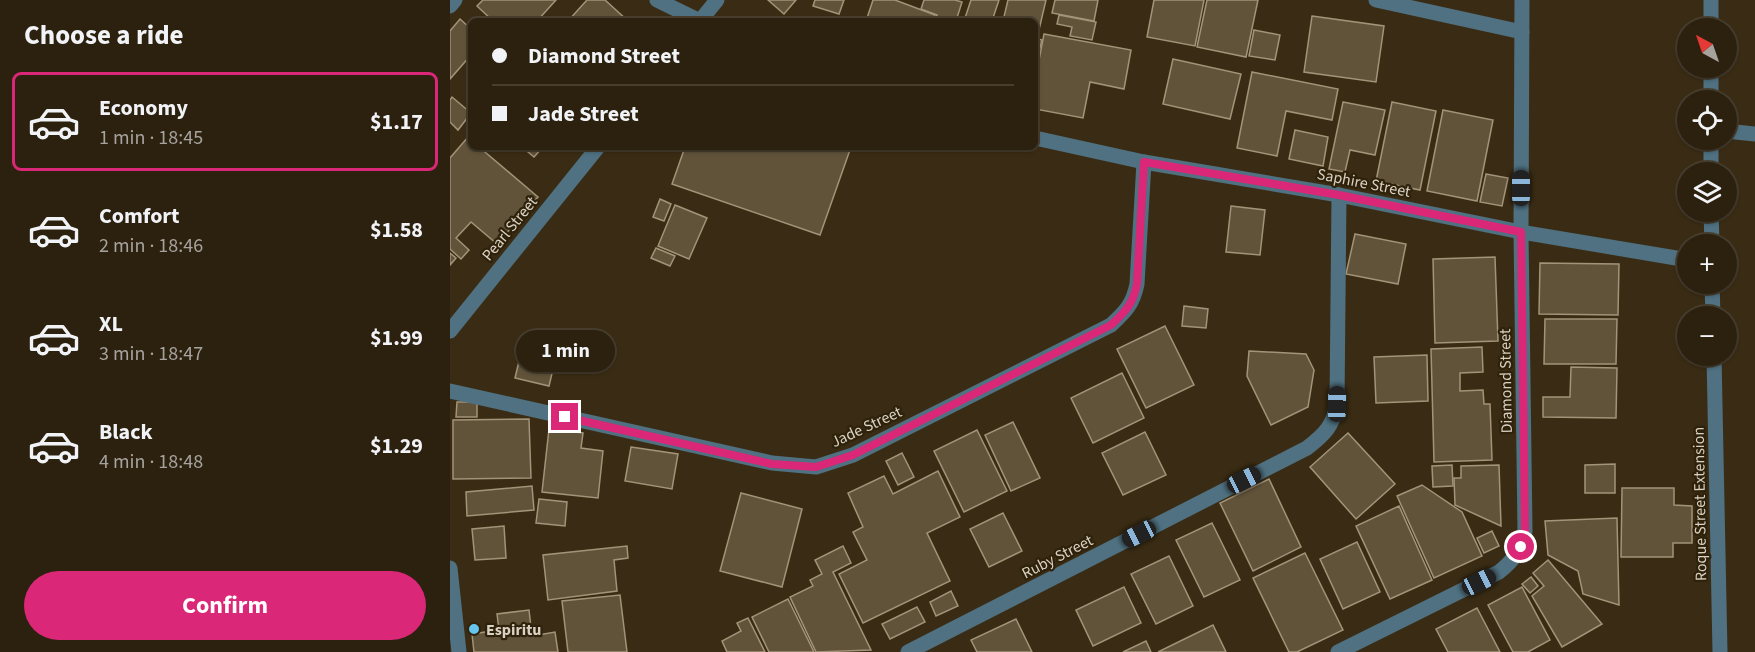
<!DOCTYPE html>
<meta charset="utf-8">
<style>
body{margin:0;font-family:"Source Sans 3",sans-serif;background:#382e1d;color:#f1f3f6;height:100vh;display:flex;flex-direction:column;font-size:22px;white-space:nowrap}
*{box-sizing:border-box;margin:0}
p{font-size:20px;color:#a6a39e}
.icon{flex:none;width:33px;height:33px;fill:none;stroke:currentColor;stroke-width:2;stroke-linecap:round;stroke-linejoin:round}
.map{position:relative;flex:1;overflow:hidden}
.panel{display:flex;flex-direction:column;background:#2c210f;width:450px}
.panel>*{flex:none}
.top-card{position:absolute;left:18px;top:18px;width:570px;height:132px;border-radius:9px;box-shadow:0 2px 4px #0004,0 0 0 2px #483e2f;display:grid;align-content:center;height:132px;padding:0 24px;background:#2c210f}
.needle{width:39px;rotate:320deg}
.tools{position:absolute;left:1227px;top:18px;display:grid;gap:12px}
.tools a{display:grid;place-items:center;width:60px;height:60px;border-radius:50%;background:#2c210f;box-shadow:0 2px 4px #0004,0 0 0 2px #483e2f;font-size:30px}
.end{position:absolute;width:27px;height:27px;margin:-14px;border:8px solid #db2777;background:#fff;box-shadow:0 0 0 3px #fff}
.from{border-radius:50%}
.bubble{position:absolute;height:42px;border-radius:21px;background:#2c210f;box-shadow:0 2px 4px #0004,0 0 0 2px #483e2f;font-size:20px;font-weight:700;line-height:42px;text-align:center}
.car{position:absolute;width:18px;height:36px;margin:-18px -9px;border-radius:8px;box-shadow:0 0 4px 2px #0007;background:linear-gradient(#222 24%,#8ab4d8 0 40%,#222 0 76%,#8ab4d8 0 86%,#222 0)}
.top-card b{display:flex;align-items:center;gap:21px;height:57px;font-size:22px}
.top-card b+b{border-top:2px solid #483e2f}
.top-card i{width:15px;height:15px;background:#f1f3f6}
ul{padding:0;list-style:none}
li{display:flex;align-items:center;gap:18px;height:99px;margin:0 12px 9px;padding:0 12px;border:3px solid transparent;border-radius:9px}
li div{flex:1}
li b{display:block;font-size:22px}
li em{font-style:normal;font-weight:700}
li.on{border-color:#db2777}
li>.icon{width:54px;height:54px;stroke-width:1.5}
h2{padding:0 24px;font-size:27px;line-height:72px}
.action{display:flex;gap:12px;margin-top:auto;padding:12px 24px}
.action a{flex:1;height:69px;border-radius:36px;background:#db2777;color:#fff;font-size:24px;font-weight:700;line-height:69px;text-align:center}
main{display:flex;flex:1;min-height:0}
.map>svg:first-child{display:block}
</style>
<main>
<section class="panel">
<h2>Choose a ride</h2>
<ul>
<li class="on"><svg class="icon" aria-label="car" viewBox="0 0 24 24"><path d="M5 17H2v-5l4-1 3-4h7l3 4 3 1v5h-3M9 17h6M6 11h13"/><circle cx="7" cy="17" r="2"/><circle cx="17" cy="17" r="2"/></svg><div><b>Economy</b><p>1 min · 18:45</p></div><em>$1.17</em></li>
<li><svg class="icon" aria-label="car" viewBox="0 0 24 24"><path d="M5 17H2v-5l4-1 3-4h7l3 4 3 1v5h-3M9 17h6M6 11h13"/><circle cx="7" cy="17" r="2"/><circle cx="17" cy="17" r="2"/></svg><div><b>Comfort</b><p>2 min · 18:46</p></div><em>$1.58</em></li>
<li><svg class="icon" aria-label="car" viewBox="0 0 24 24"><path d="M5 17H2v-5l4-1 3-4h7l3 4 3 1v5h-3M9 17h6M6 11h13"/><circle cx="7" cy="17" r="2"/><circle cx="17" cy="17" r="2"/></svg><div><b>XL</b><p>3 min · 18:47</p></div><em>$1.99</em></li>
<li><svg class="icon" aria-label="car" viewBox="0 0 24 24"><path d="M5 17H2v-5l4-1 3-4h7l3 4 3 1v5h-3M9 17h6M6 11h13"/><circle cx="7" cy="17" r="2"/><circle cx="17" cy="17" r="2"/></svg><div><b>Black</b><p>4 min · 18:48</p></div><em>$1.29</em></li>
</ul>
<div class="action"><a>Confirm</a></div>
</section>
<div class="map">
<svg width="1305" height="652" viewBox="0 0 1305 652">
<rect width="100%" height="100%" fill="#3a2c14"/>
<g fill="#61533a" stroke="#a39378" stroke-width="1.5">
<path d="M33,0H106L87,21L70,19L56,21L53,19L51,21H43L27,6Z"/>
<path d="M137,0H155L178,21H118Z"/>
<path d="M318,0H346L334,14Z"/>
<path d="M365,0H394L389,14L363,6Z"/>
<path d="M423,0H445L485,15L483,21H416Z"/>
<path d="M474,0H505L512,2L506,21H485L487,15L471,9Z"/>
<path d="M521,0H549L542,21H514Z"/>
<path d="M558,0H596L588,34L585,33V21H553Z"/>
<path d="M605,0H648L644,21L602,13Z"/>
<path d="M704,0H754L745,46L697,37Z"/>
<path d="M757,0H808L796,57L747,47Z"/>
<path d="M609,15L646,22L642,40L620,36L622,27L607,24Z"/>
<path d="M862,16L934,26L926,82L854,72Z"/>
<path d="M10,19L21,29V55L0,79V31Z"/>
<path d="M804,30L830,35L825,60L799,56Z"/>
<path d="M594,34L681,50L674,89L640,82L633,118L585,109V81Z"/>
<path d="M585,38L592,40L585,67Z"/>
<path d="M723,59L791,74L780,119L713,104Z"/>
<path d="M802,72L888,89L882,120L836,111L827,156L787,148Z"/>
<path d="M2,97L21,113L8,130L0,122V100Z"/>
<path d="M893,102L935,110L925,155L900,150L895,172L879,169Z"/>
<path d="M942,102L986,111L970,190L926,181Z"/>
<path d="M993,110L1043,120L1027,201L977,191Z"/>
<path d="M845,130L878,137L873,166L839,159Z"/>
<path d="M18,137L21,140V147H29L88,197L47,244L21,222L6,238L19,250L11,259L0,249V158Z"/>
<path d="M72,147H93L84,157Z"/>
<path d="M235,147H401L370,235L222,184Z"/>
<path d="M1036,174L1058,178L1052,206L1030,202Z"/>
<path d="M210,199L221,204L214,221L203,217Z"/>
<path d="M225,205L257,218L239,259L208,246Z"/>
<path d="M781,206L815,210L810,255L776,252Z"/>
<path d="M905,234L956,244L948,284L896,274Z"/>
<path d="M206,248L225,256L220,266L201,258Z"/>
<path d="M0,253L6,258L0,265Z"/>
<path d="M1045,257L1048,341L985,343L983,259Z"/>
<path d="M1090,263L1169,264L1168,315L1089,314Z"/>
<path d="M734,306L758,309L756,328L732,326Z"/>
<path d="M1095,319H1167L1166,364H1094Z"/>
<path d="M715,326L744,385L696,408L667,349Z"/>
<path d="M75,336L109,344L99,386L65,378Z"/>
<path d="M1032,347L1033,372L1010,373V391L1033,390L1034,404H1040L1042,460L984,462L981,349Z"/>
<path d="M799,351L856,354L864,370L858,407L821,425L797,376Z"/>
<path d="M977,355L978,401L926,403L924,357Z"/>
<path d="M1121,367L1167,368L1166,418L1093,417V397H1120Z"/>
<path d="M672,373L694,418L643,443L621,398Z"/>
<path d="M7,402H27V417H6Z"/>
<path d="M79,419L81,478L3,479V420Z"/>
<path d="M563,422L590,478L561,491L535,435Z"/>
<path d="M99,429L133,433L131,448L153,451L148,498L92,492Z"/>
<path d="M527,430L557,491L514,512L484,451Z"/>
<path d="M695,432L716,475L673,495L652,453Z"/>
<path d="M898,433L945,484L906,519L860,467Z"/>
<path d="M181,447L228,454L222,489L175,481Z"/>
<path d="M452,453L464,477L448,485L436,461Z"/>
<path d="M1165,464V493H1135V465Z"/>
<path d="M1002,465L1003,486L983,487L982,466Z"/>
<path d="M1049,465L1051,526L1005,505L1004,478H1011V466Z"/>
<path d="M488,471L510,517L477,533L500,581L413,623L389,574L417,560L403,532L413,527L398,493L434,476L443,494Z"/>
<path d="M819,479L851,547L803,571L770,503Z"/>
<path d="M972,485L1012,512L1032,556L984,578L947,496Z"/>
<path d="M82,486L84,510L17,516L16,492Z"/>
<path d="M1172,488H1224V505L1242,506V543H1223V557H1171Z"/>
<path d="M291,493L352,509L332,587L270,571Z"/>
<path d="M89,499L117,502L115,526L86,523Z"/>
<path d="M949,506L982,580L940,599L906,526Z"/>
<path d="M553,513L572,551L539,567L520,529Z"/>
<path d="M1167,518L1169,605L1133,594L1128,571L1098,555L1095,521Z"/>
<path d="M762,523L790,580L754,597L726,540Z"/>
<path d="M54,526L56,558L25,560L22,529Z"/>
<path d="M1042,531L1049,546L1034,553L1027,538Z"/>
<path d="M907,542L930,592L893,609L870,559Z"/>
<path d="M177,546L178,558L164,560L167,591L98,600L93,555Z"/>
<path d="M393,546L401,563L383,572L421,650L366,652L340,597L363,586L360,580L372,574L365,560Z"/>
<path d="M855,553L893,630L847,652H839L803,578Z"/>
<path d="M719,556L743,606L706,624L681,574Z"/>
<path d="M1098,560L1152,624L1112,647L1082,596L1094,586L1083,573Z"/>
<path d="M1081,577L1088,586L1080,593L1072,584Z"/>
<path d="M674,587L691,623L643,646L626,610Z"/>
<path d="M1072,587L1100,640L1078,652H1063L1038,605Z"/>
<path d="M501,591L508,606L486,616L480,602Z"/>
<path d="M170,595L177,652H118L112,601Z"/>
<path d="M338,599L364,652H319L302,617Z"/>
<path d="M467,607L475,622L440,639L432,624Z"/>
<path d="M1027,608L1050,652H998L986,629Z"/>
<path d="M79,610L82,636L105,632L108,652H24L22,634L49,630L47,614Z"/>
<path d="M298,618L315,652H277L272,641L291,631L287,623Z"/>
<path d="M566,619L582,652H527L521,640Z"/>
<path d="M763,625L776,652H708Z"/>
<path d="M696,641L701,652H673Z"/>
</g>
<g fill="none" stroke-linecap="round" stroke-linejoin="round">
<g stroke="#4f7181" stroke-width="15">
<path d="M207,0L250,21"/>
<path d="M926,0L1072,32"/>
<path d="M0,6L5,0"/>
<path d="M250,21L267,0"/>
<path d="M1261,28V0"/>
<path d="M1261,100V68"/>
<path d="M1276,131L1305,134"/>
<path d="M585,138L694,162L889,195L1071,232L1238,260"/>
<path d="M1261,140V172"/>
<path d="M1261,212L1262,244"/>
<path d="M1262,284L1263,316"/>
<path d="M0,331L148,147"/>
<path d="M1264,356L1270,652"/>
<path d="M0,391L322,463L366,467L403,455L661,325C676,311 683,304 687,284L694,162"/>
<path d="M0,568L9,652"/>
<path d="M458,652L857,448C875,434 883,426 887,404L889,195"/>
<path d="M888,652L1049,572C1064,560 1071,550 1075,531L1071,232L1072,0"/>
</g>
</g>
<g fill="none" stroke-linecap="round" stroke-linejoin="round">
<path stroke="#db2777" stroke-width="8" d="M115,417L322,464L366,467L403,455L661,325C676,311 683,304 687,284L694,162L889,195L1071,232L1075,531L1071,547"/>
</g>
<circle fill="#65c5ef" stroke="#2f220a" stroke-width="2" cx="24" cy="629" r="6"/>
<g text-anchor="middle" stroke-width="4.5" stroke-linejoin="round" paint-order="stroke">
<g font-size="16" fill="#d9d1c3" stroke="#2f220a">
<text transform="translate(914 182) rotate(11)" y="6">Saphire Street</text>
<text transform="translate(59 228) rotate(-51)" y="6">Pearl Street</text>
<text transform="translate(1055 381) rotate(-91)" y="6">Diamond Street</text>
<text transform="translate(416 426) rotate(-25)" y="6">Jade Street</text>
<text transform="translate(1249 504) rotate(-91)" y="6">Roque Street Extension</text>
<text transform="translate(607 556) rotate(-27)" y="6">Ruby Street</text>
</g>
<g font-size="16" font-weight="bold" fill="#d9d1c3" stroke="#2f220a" text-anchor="start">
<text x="36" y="635">Espiritu</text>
</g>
</g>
</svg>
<div class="tools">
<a><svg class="needle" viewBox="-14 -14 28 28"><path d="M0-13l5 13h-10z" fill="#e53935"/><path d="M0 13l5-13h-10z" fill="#a6a39e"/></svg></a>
<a><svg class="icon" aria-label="locate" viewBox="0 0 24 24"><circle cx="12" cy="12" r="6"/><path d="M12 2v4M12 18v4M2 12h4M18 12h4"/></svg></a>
<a><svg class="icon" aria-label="layers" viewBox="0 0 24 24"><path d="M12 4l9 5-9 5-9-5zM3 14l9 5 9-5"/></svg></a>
<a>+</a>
<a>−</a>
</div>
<i class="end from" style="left:1071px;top:547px"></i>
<i class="end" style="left:115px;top:417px"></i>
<div class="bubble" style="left:66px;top:330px;width:99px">1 min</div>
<i class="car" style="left:1071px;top:188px;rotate:0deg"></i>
<i class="car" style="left:887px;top:404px;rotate:1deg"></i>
<i class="car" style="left:794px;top:480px;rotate:63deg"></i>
<i class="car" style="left:689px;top:534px;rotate:243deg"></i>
<i class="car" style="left:1029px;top:582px;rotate:64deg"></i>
<div class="top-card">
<b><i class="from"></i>Diamond Street</b>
<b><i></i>Jade Street</b>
</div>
</div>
</main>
